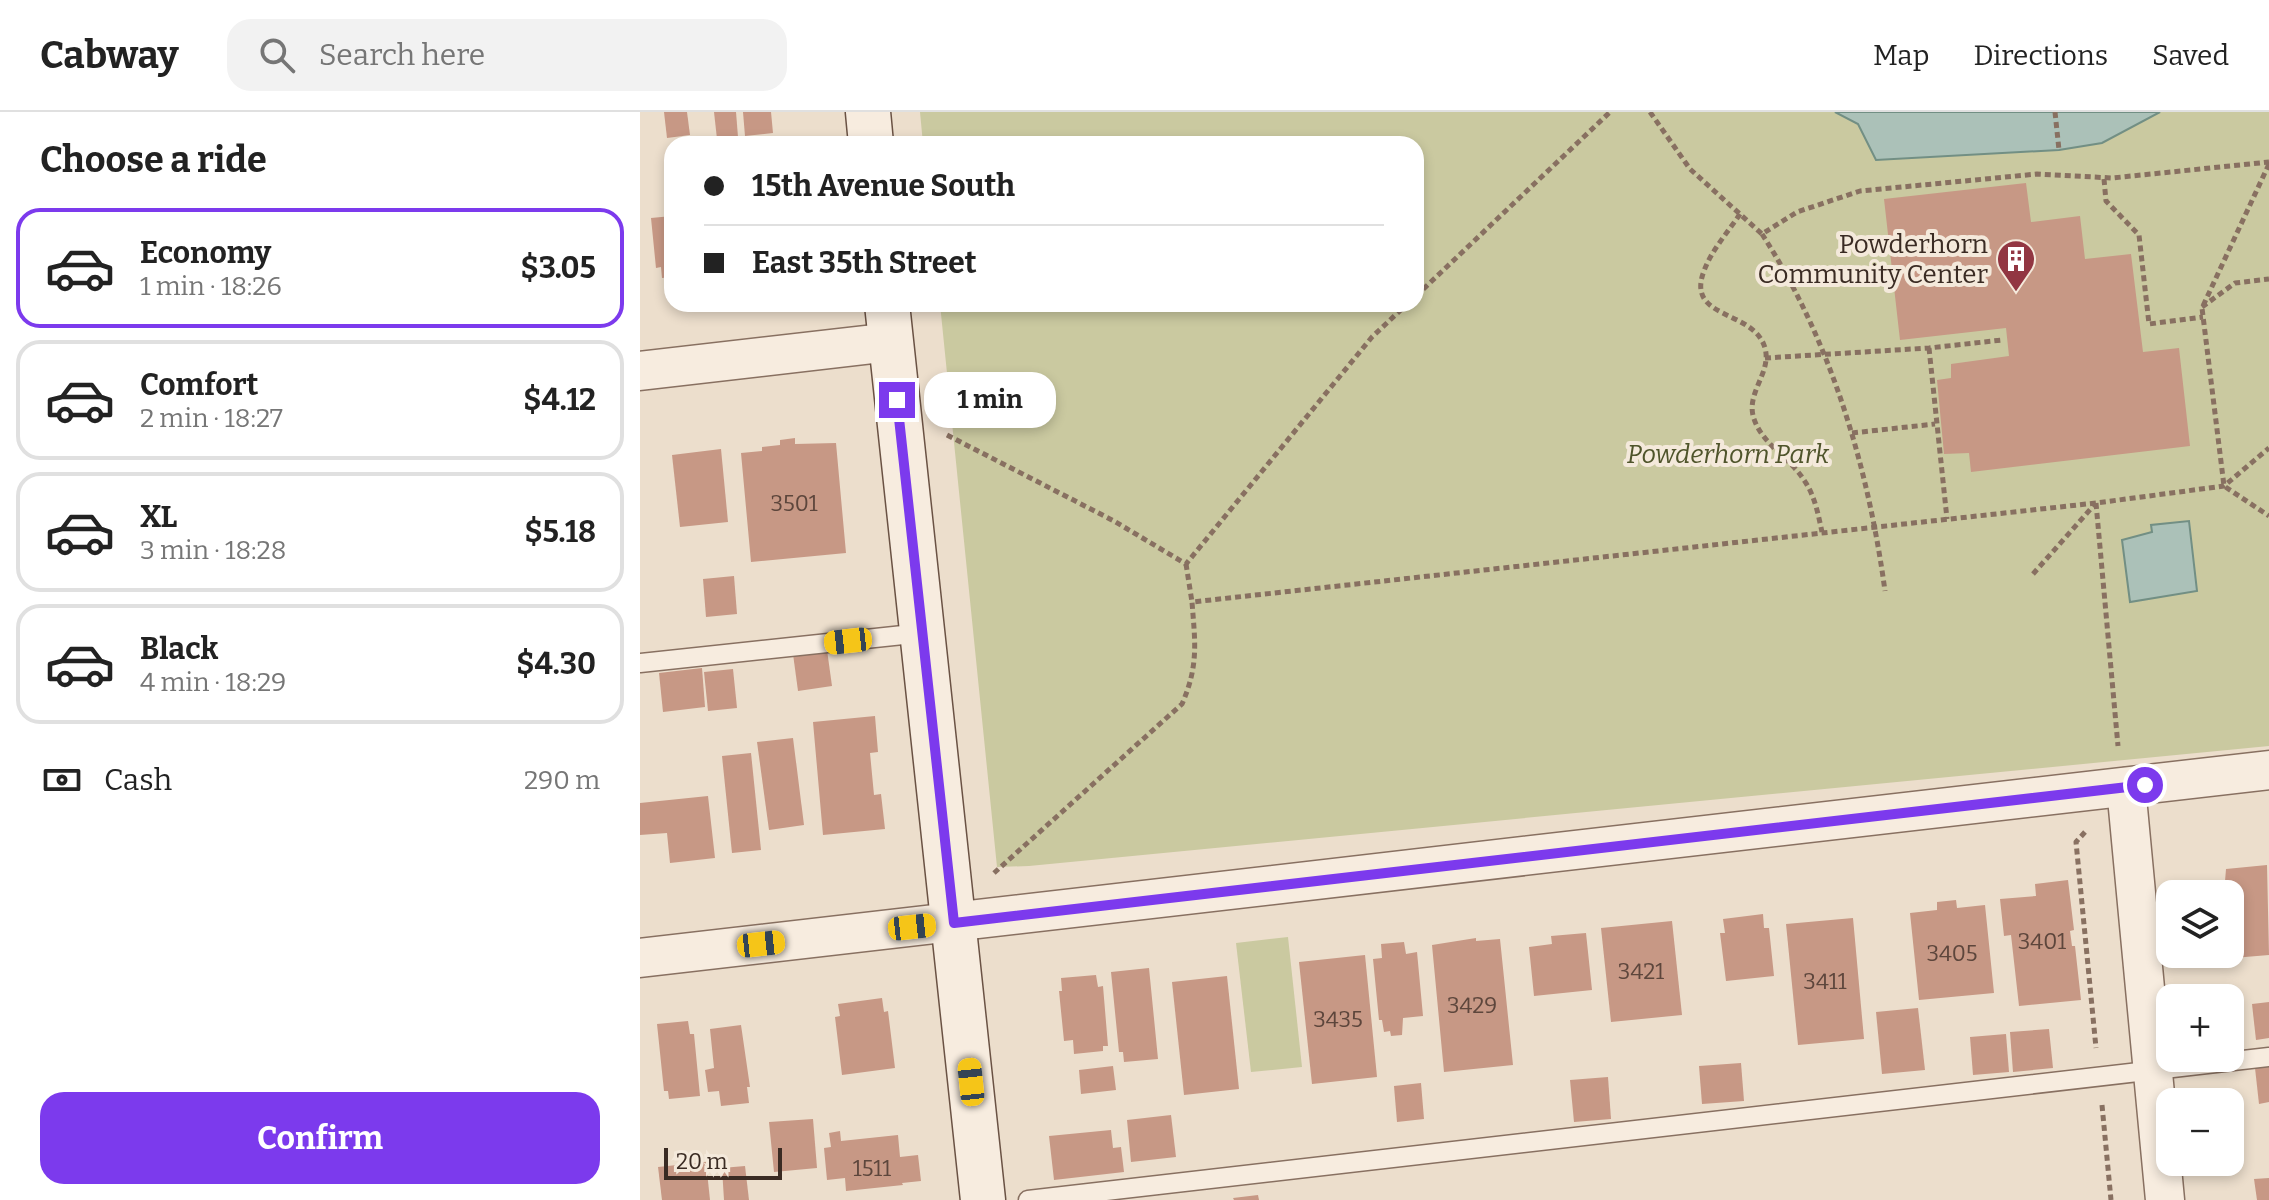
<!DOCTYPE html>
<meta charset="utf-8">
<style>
body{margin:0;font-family:Bitter,serif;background:#f2f2f2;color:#222;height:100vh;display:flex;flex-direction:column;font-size:30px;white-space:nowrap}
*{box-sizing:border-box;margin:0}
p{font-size:26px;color:#767676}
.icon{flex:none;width:44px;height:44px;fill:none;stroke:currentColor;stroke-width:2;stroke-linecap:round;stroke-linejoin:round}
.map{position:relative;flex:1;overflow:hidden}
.sheet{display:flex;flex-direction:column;background:#fff;width:640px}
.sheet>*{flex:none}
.hud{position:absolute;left:24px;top:24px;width:760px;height:176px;border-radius:24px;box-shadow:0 4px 12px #0003;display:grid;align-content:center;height:176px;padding:0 40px;background:#fff}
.tools{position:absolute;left:1516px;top:768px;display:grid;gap:16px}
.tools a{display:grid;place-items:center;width:88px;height:88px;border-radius:16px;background:#fff;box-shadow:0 4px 12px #0003;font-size:40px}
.scale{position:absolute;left:24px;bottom:20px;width:118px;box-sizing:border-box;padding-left:8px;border:4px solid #3a2b23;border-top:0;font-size:22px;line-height:28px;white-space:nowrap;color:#3a2b23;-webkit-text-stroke:6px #f4e9db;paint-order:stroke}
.end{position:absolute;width:36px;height:36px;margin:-18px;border:10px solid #7c3aed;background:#fff;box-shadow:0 0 0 4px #fff}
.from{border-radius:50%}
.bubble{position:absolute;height:56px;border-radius:24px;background:#fff;box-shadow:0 4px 12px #0003;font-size:26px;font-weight:700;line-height:56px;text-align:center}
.car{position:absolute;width:24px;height:48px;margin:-24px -12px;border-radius:10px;box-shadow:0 0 6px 2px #0007;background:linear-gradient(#f5c518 24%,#345 0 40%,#f5c518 0 76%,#345 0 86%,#f5c518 0)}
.hud b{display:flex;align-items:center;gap:28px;height:76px;font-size:30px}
.hud b+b{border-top:2px solid #e0e0e0}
.hud i{width:20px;height:20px;background:#222}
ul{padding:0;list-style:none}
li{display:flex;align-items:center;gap:24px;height:120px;margin:0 16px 12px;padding:0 24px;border:4px solid #e0e0e0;border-radius:24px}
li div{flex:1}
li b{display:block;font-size:30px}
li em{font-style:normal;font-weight:700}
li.current{border-color:#7c3aed}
li>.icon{width:72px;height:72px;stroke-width:1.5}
h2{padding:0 40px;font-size:36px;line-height:96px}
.pay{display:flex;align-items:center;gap:20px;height:88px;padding:0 40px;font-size:30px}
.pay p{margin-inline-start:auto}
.cta{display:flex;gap:16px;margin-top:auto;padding:16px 40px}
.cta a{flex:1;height:92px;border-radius:24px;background:#7c3aed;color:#fff;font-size:32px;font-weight:700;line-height:92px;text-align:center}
header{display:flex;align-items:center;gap:48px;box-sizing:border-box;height:112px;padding:0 40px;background:#fff;border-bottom:2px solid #e0e0e0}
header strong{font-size:38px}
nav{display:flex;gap:44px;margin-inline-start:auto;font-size:28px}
.search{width:560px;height:72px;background:#f2f2f2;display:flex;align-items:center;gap:20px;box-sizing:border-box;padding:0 28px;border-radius:24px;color:#767676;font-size:30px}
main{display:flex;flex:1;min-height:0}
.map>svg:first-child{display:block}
</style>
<header>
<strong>Cabway</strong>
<div class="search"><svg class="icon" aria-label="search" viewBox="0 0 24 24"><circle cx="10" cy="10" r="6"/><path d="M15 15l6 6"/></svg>Search here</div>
<nav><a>Map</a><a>Directions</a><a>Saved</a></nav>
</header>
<main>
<section class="sheet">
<h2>Choose a ride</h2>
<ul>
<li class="current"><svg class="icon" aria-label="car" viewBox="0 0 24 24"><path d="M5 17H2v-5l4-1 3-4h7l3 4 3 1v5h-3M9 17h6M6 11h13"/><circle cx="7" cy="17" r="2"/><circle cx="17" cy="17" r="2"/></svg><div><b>Economy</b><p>1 min · 18:26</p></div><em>$3.05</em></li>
<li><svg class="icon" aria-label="car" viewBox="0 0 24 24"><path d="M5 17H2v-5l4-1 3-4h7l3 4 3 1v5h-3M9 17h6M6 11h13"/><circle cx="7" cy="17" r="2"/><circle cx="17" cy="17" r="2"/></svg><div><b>Comfort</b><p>2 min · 18:27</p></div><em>$4.12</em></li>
<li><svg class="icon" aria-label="car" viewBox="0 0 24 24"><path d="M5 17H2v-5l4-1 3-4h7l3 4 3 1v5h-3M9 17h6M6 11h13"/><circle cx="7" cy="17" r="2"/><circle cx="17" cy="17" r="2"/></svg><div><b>XL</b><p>3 min · 18:28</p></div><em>$5.18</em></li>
<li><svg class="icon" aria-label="car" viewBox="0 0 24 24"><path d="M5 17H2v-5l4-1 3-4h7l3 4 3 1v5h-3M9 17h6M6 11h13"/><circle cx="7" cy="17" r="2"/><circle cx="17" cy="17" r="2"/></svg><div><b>Black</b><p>4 min · 18:29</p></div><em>$4.30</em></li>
</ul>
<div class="pay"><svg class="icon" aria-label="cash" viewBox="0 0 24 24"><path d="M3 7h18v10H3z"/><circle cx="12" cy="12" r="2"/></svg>Cash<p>290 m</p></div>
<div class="cta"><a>Confirm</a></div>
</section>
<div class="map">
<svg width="1629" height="1088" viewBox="0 0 1629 1088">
<rect width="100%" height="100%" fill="#ecdecc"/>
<g fill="#cac9a0">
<path d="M280,0H1629V634L389,754L357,755L300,192H776V32H283Z"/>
<path d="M648,825L662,955L611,960L596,831Z"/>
</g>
<g fill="#abc1b8" stroke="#728f84" stroke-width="2">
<path d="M1195,0H1520L1462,31L1419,38L1236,48L1218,12Z"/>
<path d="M1549,409L1557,479L1490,490L1482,428L1512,420L1511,413Z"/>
</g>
<g fill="#c79885">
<path d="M24,0H47L50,23L27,26Z"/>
<path d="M74,0H96L98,25L77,27Z"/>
<path d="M103,0H131L133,21L105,24Z"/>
<path d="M1386,71L1391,110L1440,104L1445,147L1491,142L1503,240L1539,236L1550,334L1331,360L1329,341L1304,342L1297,268L1311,266V252L1369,244L1366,216L1260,228L1244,87Z"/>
<path d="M32,104V165L22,166L21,155L16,156L11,106Z"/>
<path d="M155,326V332L196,331L206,441L111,450L101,341L122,339V335L140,333V328Z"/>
<path d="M81,337L88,410L40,415L32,343Z"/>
<path d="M94,464L97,502L66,505L63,467Z"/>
<path d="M187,538L192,574L158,579L153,542Z"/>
<path d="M62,556L65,595L23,600L19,561Z"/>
<path d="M93,557L97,596L68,599L64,560Z"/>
<path d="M235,604L238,640L230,641L234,683L241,682L245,717L183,723L173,610Z"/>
<path d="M153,626L164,713L129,718L117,630Z"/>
<path d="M111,641L121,738L92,741L82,644Z"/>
<path d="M68,684L75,746L30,751L27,721L0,723V691Z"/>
<path d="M1627,753L1629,843L1593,846L1590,782H1584L1586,757Z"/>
<path d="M1428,768L1434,818L1430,819L1432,834H1435L1441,888L1379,894L1371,823L1364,824L1360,787L1396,784L1395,772Z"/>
<path d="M1316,788L1317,796L1345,793L1354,881L1279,888L1270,801L1297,798V790Z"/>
<path d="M1123,802L1124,816H1129L1134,864L1086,869L1080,821H1085L1083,807Z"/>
<path d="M1213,806L1224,927L1158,933L1146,812Z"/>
<path d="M1032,809L1042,903L971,910L961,816Z"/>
<path d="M946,821L952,878L894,884L889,835L912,832L911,824Z"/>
<path d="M836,826V829L860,827L873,953L804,960L792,833Z"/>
<path d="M764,830L766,842L777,840L783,904L763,906L762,923L751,924L750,919L744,920L742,908H739L733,847L742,846L741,832Z"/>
<path d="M725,843L737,965L672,972L659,850Z"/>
<path d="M509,856L518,947L484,950L483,940H479L471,860Z"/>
<path d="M456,863L458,875L463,874L468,934H463V939L434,942L433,928L424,929L419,879H422L421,866Z"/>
<path d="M587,864L599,977L544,983L532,870Z"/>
<path d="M242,886L244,900L248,899L255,956L202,963L195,905L200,904L198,892Z"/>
<path d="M1629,890V926L1616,928L1612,892Z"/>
<path d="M1278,896L1285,958L1242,962L1236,900Z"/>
<path d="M48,909L50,922H54L60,984L29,987L28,979H24L17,912Z"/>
<path d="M101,913L110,975H107L109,991L81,994L79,979L68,980L65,958L74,956L70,917Z"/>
<path d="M1409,917L1413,956L1373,960L1370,920Z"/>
<path d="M1366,922L1369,960L1333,963L1330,925Z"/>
<path d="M1101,951L1104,989L1062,992L1059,954Z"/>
<path d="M473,954L476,978L441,982L439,958Z"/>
<path d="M1629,955V990L1619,992L1615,956Z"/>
<path d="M968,965L971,1007L934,1010L930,968Z"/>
<path d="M781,971L784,1007L757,1010L754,974Z"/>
<path d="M531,1003L536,1045L491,1050L487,1008Z"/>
<path d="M173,1007L177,1056L134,1060L129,1010Z"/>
<path d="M471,1018L473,1036L481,1035L484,1060L414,1068L409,1024Z"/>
<path d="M200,1019L201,1029L258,1023L260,1045L278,1043L281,1069L262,1071L263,1073L206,1079L205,1066L187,1068L184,1036L191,1035L189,1021Z"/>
<path d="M66,1050L70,1088H22L18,1055Z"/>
<path d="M105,1054L109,1088H84L82,1056Z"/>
<path d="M1629,1066V1088H1617L1614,1067Z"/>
<path d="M618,1083L619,1088H594L593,1086Z"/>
</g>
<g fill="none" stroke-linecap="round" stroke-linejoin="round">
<defs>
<g id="lane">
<path d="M0,551L282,521"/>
<path d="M388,1088L1629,945"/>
</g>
<g id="street">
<path d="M0,259L251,230"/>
<path d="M1486,675L1525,1088"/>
<path d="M0,846L1629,658"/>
</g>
<g id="secondary">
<path d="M228,0L231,32"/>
<path d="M247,192L343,1088"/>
</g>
</defs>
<use href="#lane" stroke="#887061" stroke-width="21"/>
<use href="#street" stroke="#887061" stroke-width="41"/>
<use href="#secondary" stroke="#6a5244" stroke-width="47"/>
<g stroke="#887061" stroke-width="5" stroke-dasharray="6 4" stroke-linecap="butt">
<path d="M1010,0L1050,57L1122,122L1157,100L1220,79L1397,62L1472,66L1629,50"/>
<path d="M1415,0L1419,38"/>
<path d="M1629,52L1562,196L1584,374L1629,404"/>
<path d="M1464,67L1466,89L1499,123L1509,212L1563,205"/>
<path d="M1100,102C1088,120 1071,139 1064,159C1045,208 1114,197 1125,236C1132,261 1105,281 1114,307C1123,333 1150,346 1164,368C1175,384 1178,402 1182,420"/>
<path d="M1122,122C1191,229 1228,354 1245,479"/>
<path d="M776,184L970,0"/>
<path d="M1562,195L1595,171L1629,167"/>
<path d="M1289,236L1307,407"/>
<path d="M1125,246L1289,236L1362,228"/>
<path d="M1212,321L1295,312"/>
<path d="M307,323L474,409L546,452L732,225L767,192"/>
<path d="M1456,391L1478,634"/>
<path d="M546,452L552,490"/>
<path d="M1393,462L1455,392"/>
<path d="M1445,720L1436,730L1456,936"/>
<path d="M354,761L542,592C559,553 555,530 552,490L1456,391L1584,374L1629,336"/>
<path d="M1462,993L1471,1088"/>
</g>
<use href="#lane" stroke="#f7ecdf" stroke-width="18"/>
<use href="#street" stroke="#f7ecdf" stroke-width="38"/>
<use href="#secondary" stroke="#f7ecdf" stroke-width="44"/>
</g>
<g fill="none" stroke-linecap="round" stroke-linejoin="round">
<path stroke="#7c3aed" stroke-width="10" d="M257,288L314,811L1505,673"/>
</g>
<defs>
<symbol id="building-pin" viewBox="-11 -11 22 30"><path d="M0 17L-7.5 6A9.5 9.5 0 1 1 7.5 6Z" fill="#923642" stroke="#f4e9db"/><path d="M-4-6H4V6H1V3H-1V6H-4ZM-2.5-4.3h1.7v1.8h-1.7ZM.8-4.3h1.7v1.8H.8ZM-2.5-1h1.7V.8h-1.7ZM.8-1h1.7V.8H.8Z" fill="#fff"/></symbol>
</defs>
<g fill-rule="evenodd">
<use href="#building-pin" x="1354" y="125" width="44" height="60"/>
</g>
<g text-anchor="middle" stroke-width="8" stroke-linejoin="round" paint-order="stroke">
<g font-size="22" fill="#5d463c">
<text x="154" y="399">3501</text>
<text x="1402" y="837">3401</text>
<text x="1312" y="849">3405</text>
<text x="1001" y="867">3421</text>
<text x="1185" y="877">3411</text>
<text x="832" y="901">3429</text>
<text x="698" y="915">3435</text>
<text x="232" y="1064">1511</text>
</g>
<g font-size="26" fill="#3a2b23" stroke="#f4e9db" text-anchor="end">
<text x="1348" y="141">Powderhorn<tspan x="1348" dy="30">Community Center</tspan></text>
</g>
<g font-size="26" font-style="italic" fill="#4f542b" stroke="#f4e9db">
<text x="1088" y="351">Powderhorn Park</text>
</g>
</g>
</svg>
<div class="tools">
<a><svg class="icon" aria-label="layers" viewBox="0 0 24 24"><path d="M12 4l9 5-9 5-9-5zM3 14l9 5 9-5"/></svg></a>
<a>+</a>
<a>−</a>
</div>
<div class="scale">20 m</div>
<i class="end from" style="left:1505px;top:673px"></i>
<i class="end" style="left:257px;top:288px"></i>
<div class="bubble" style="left:284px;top:260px;width:132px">1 min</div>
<i class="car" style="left:208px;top:529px;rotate:264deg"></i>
<i class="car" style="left:272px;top:815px;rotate:84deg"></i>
<i class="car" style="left:121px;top:832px;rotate:84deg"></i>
<i class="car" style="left:331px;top:970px;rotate:354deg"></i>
<div class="hud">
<b><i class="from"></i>15th Avenue South</b>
<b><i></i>East 35th Street</b>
</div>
</div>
</main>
